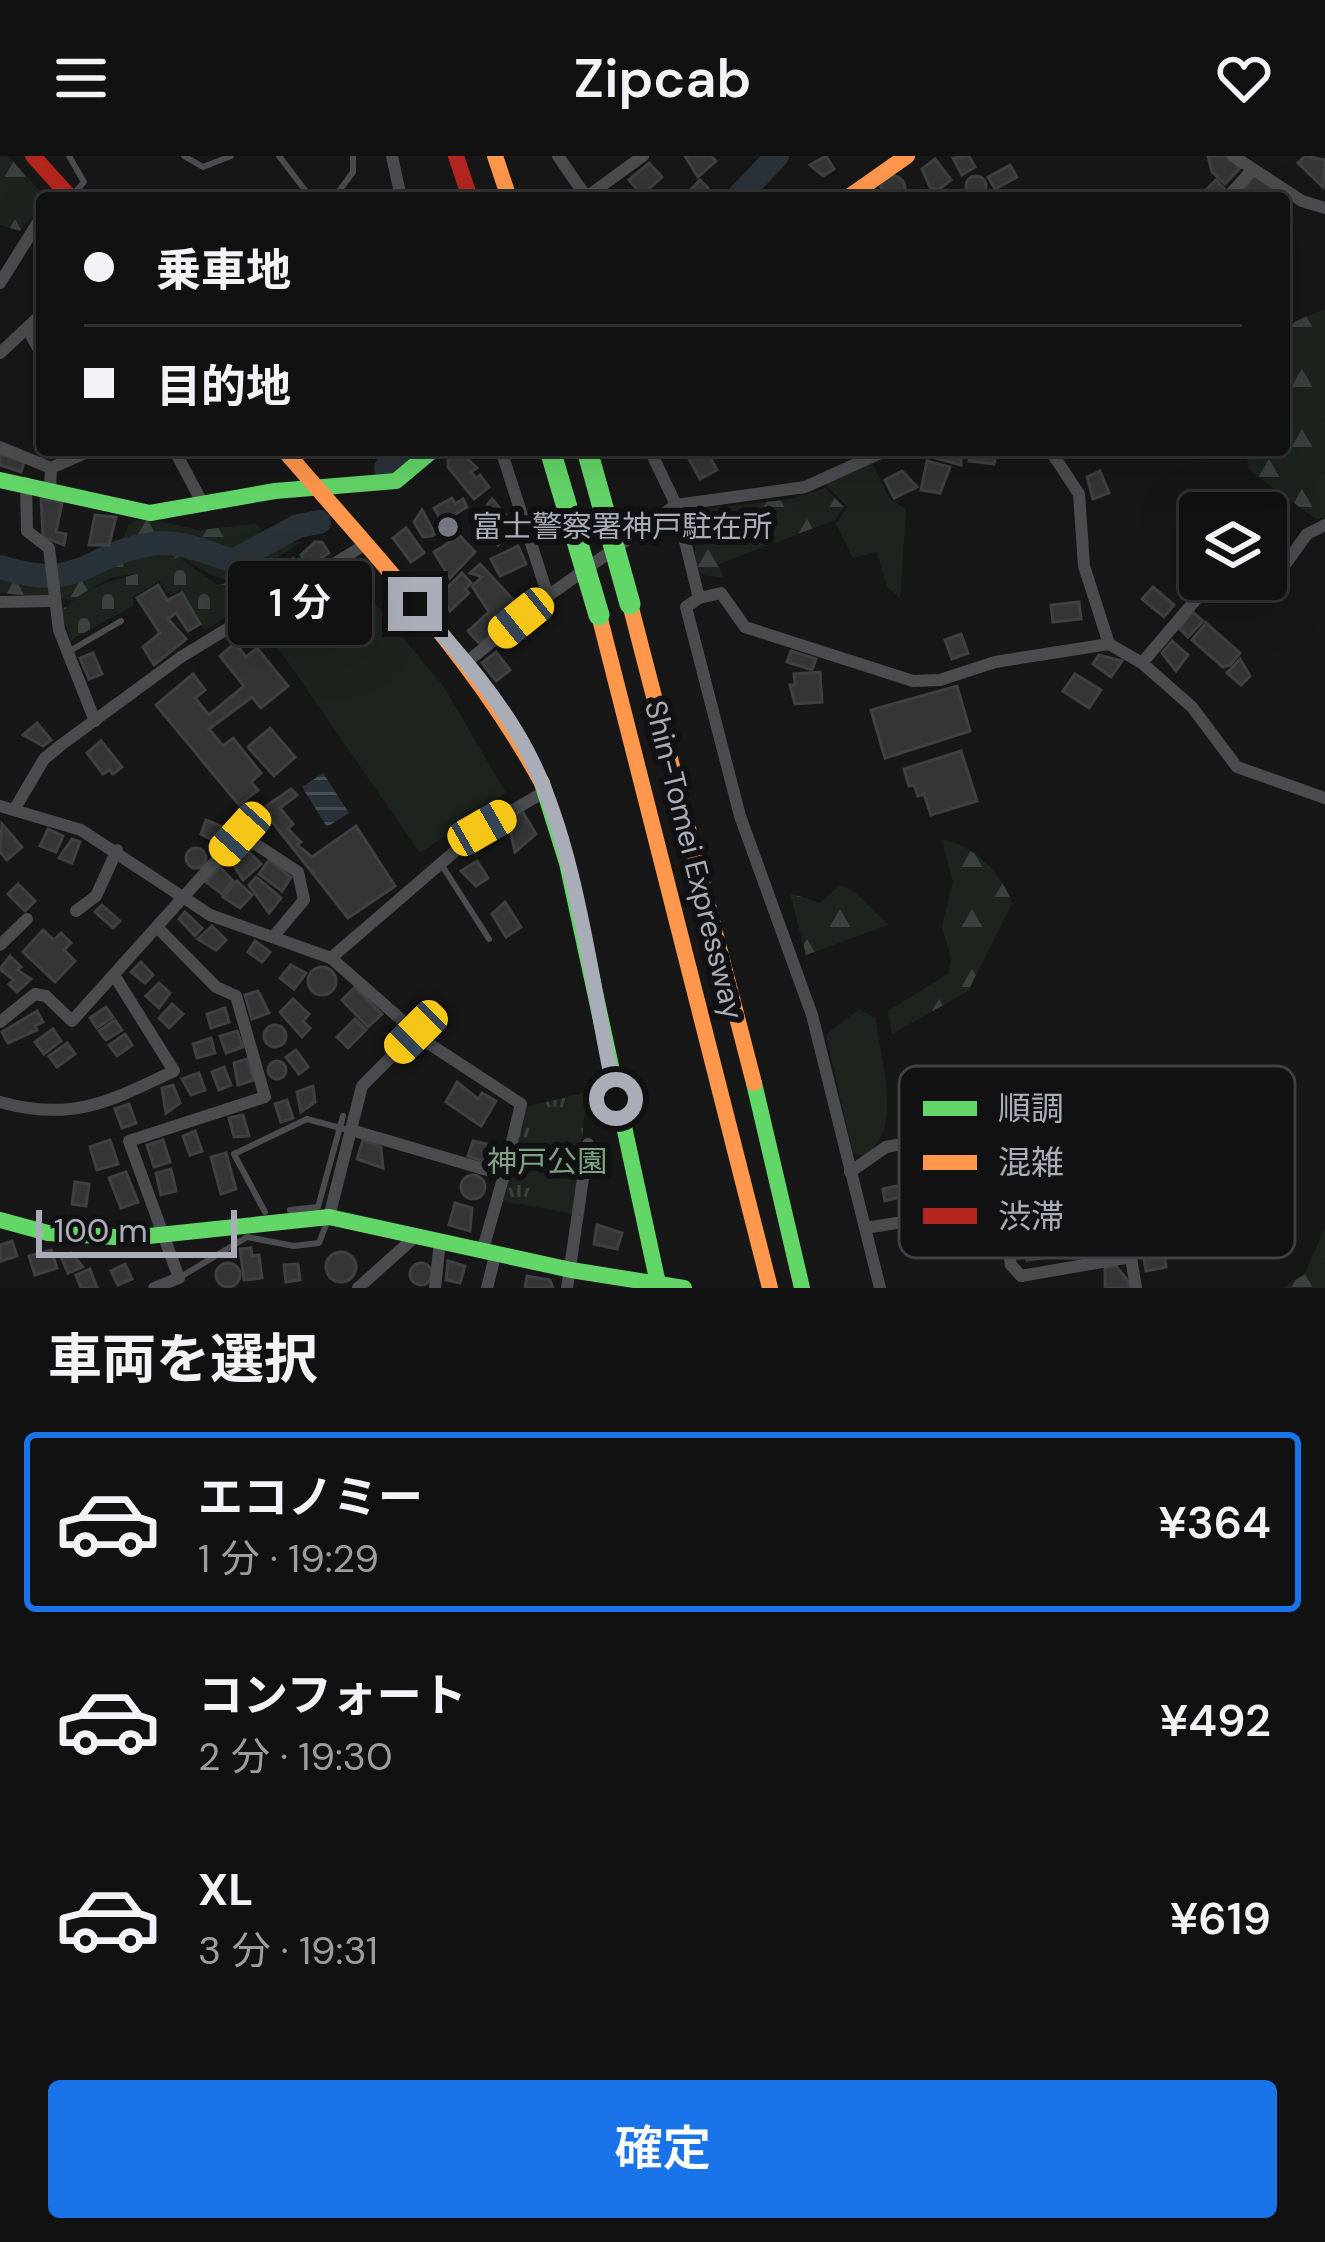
<!DOCTYPE html>
<html lang="ja">
<meta charset="utf-8">
<style>
body{margin:0;font-family:"DM Sans","Noto Sans JP",sans-serif;background:#1e1f1f;color:#f1f3f6;height:100vh;display:flex;flex-direction:column;font-size:45px;white-space:nowrap}
*{box-sizing:border-box;margin:0}
p{font-size:39px;color:#9c9d9f}
.icon{flex:none;width:66px;height:66px;fill:none;stroke:currentColor;stroke-width:2;stroke-linecap:round;stroke-linejoin:round}
.map{position:relative;height:1132px;overflow:hidden}
.side{display:flex;flex-direction:column;background:#111;flex:1}
.side>*{flex:none}
.hud{position:absolute;left:36px;top:36px;width:1254px;height:264px;border-radius:12px;box-shadow:0 12px 48px #0002,0 0 0 3px #303131;display:grid;align-content:center;height:264px;padding:0 48px;background:#111}
.fabs{position:absolute;left:1179px;top:336px;display:grid;gap:24px}
.fabs a{display:grid;place-items:center;width:108px;height:108px;border-radius:12px;background:#111;box-shadow:0 12px 48px #0002,0 0 0 3px #303131;font-size:60px}
.scale{position:absolute;left:36px;bottom:30px;width:201px;box-sizing:border-box;padding-left:12px;border:6px solid #a8adb8;border-top:0;font-size:33px;line-height:42px;white-space:nowrap;color:#a8adb8;-webkit-text-stroke:9px #111113;paint-order:stroke}
.end{position:absolute;width:54px;height:54px;margin:-27px;border:15px solid #a8adb8;background:#111;box-shadow:0 0 0 6px #111}
.from{border-radius:50%}
.bubble{position:absolute;height:84px;border-radius:12px;background:#111;box-shadow:0 12px 48px #0002,0 0 0 3px #303131;font-size:39px;font-weight:600;line-height:84px;text-align:center}
.car{position:absolute;width:36px;height:72px;margin:-36px -18px;border-radius:15px;box-shadow:0 0 9px 3px #0007;background:linear-gradient(#f5c518 24%,#345 0 40%,#f5c518 0 76%,#345 0 86%,#f5c518 0)}
.hud b{display:flex;align-items:center;gap:42px;height:114px;font-size:45px}
.hud b+b{border-top:3px solid #303131}
.hud i{width:30px;height:30px;background:#f1f3f6}
ul{padding:0;list-style:none}
li{display:flex;align-items:center;gap:36px;height:180px;margin:0 24px 18px;padding:0 24px;border:6px solid transparent;border-radius:12px}
li div{flex:1}
li b{display:block;font-size:45px}
li em{font-style:normal;font-weight:600}
li.current{border-color:#1a73e8}
li>.icon{width:108px;height:108px;stroke-width:1.5}
h2{padding:0 48px;font-size:54px;line-height:144px}
.primary-button{display:flex;gap:24px;margin-top:auto;padding:24px 48px}
.primary-button a{flex:1;height:138px;border-radius:12px;background:#1a73e8;color:#fff;font-size:48px;font-weight:600;line-height:138px;text-align:center}
header{display:flex;justify-content:space-between;align-items:center;height:156px;padding:0 48px;background:#111;font-size:54px;font-weight:600}
.map>svg:first-child{display:block}
</style>
<header><svg class="icon" aria-label="menu" viewBox="0 0 24 24"><path d="M4 6h16M4 12h16M4 18h16"/></svg>Zipcab<svg class="icon" aria-label="heart" viewBox="0 0 24 24"><path d="M12 20l-8-8c-3-5 5-10 8-4 3-6 11-1 8 4z"/></svg></header>
<div class="map">
<svg width="1325" height="1132" viewBox="0 0 1325 1132">
<defs>
<pattern id="forest-firs" width="22" height="20" patternUnits="userSpaceOnUse" patternTransform="scale(3)"><rect width="22" height="20" fill="#1d241e"/><path d="M5 1l3.5 6h-7zM16 11l3.5 6h-7z" fill="#3b413d"/></pattern>
<pattern id="cemetery-stones" width="16" height="16" patternUnits="userSpaceOnUse" patternTransform="scale(3)"><rect width="16" height="16" fill="#1d241e"/><path d="M2 7V4a2 2 0 0 1 4 0v3zM10 15v-3a2 2 0 0 1 4 0v3z" fill="#3b413d"/></pattern>
<pattern id="park-tufts" width="24" height="20" patternUnits="userSpaceOnUse" patternTransform="scale(3)"><rect width="24" height="20" fill="#1d241e"/><path d="M3 7l-1-3M5 7V3M7 7l1-3M15 17l-1-3M17 17v-4M19 17l1-3" fill="none" stroke="#3b413d"/></pattern>
<pattern id="water-rules" width="6" height="5" patternUnits="userSpaceOnUse" patternTransform="scale(3)"><rect width="6" height="5" fill="#2a3239"/><path d="M0 2.5h6" fill="none" stroke="#464d54"/></pattern>
</defs>
<rect width="100%" height="100%" fill="#171717"/>
<g fill="#1d241e">
<path d="M869,301L890,343L906,353L900,442L887,430L877,396L853,402L836,368L847,351L825,328Z"/>
<path d="M347,414L444,531L506,637L420,697L263,470Z"/>
<path d="M859,853L876,862C880,906 904,972 865,1000L853,998L826,879Z"/>
</g>
<g fill="url(#forest-firs)">
<path d="M0,0H8L46,42L20,75L0,69Z"/>
<path d="M1325,153V362L1316,363L1249,314L1246,294H1284V170Z"/>
<path d="M825,332L844,351L835,364L718,408L724,422L695,416V354L792,343Z"/>
<path d="M143,362L199,374L257,368L268,387L302,386C244,420 241,444 182,400L146,417L111,421L72,444L0,437V401L57,417L120,390L129,368Z"/>
<path d="M942,684C971,686 1004,720 1012,747L968,835L892,878L888,855L948,818L951,801L942,771L953,725Z"/>
<path d="M840,729L856,737L888,769L806,799L790,737L820,747Z"/>
<path d="M1325,1072V1132H1283L1305,1118Z"/>
</g>
<path fill="url(#cemetery-stones)" d="M178,401L217,429L237,425L244,448L205,475L180,434L170,439L159,425L133,441V450L71,484L61,455C100,417 135,426 178,401Z"/>
<path fill="url(#park-tufts)" d="M587,936L574,1058L502,1045L526,951Z"/>
<path fill="url(#water-rules)" d="M323,617L349,657L327,671L302,631Z"/>
<g fill="none" stroke-linecap="round" stroke-linejoin="round">
<g stroke="#2a3239" stroke-width="24">
<path d="M737,42L777,0"/>
<path d="M386,312L401,294"/>
<path d="M0,411C81,437 84,399 151,388C179,383 208,397 233,405L298,370L319,366"/>
</g>
</g>
<g fill="#353536" stroke="#3f4043" stroke-width="3">
<path d="M685,0H711L716,5L698,21Z"/>
<path d="M826,0L834,13L823,20L810,9Z"/>
<path d="M969,0L975,11L962,19L953,2Z"/>
<path d="M1208,0H1227L1240,12L1225,28L1212,16Z"/>
<path d="M1305,0L1325,4L1323,31L1298,7Z"/>
<path d="M935,3L951,24L938,34L930,31L922,13Z"/>
<path d="M649,7L662,21L642,39L629,24Z"/>
<path d="M1010,9L1017,21L995,33L988,21Z"/>
<path d="M1254,19L1279,36L1282,42H1254L1243,34Z"/>
<circle cx="976" cy="30" r="10"/>
<circle cx="893" cy="32" r="12"/>
<path d="M700,24L708,32L705,40L683,42Z"/>
<path d="M1216,24L1226,35L1219,42H1206L1202,38Z"/>
<path d="M458,294L477,312L471,316L476,322L480,319L489,331L474,343L448,311V303Z"/>
<path d="M684,294H706L717,314L700,323Z"/>
<path d="M922,294H961V309L921,298Z"/>
<path d="M971,294H997L994,308L969,305Z"/>
<path d="M0,298L24,306L21,316L0,309Z"/>
<path d="M927,305L950,311L940,337L921,334Z"/>
<path d="M902,315L917,331L894,342L885,324Z"/>
<path d="M1100,315L1109,337L1093,343L1087,321Z"/>
<path d="M41,342L62,347L56,376L66,378L64,389L43,381Z"/>
<path d="M452,342L455,348L463,343L467,351L442,366L434,352Z"/>
<path d="M492,343L517,372L498,389L483,373L487,370L479,360Z"/>
<path d="M422,354L435,378L431,380L423,381L414,366Z"/>
<path d="M95,359L116,361L109,389H89Z"/>
<path d="M406,372L424,397L411,406L393,382Z"/>
<path d="M460,380L475,396L450,422L434,396Z"/>
<path d="M315,386H322L329,397L308,410L301,399Z"/>
<path d="M518,390L526,408L500,420L491,403Z"/>
<path d="M293,403L299,415L268,432L261,418Z"/>
<path d="M480,408L520,451L480,488L468,475L489,456L472,430L482,421L470,417Z"/>
<path d="M462,417L471,427L465,433L469,437L450,455L440,439Z"/>
<path d="M256,420L262,435L246,441L240,426Z"/>
<path d="M158,429L167,444L182,437L200,468L188,475L176,457L168,463L186,483L154,509L143,491L160,477L137,442Z"/>
<path d="M1153,431L1174,449L1164,461L1142,443Z"/>
<path d="M1079,446L1081,463L1053,466L1051,449Z"/>
<path d="M1193,456L1203,465L1188,481L1179,472Z"/>
<path d="M1206,467L1240,497L1230,509L1223,511L1192,484Z"/>
<path d="M961,478L968,497L952,503L945,484Z"/>
<path d="M1172,485L1188,499L1176,515L1162,497Z"/>
<path d="M235,487L246,501L257,492L288,530L261,552L252,541L209,573L223,590L233,582L261,617L251,626L258,634L239,649L156,549L193,518L205,534L195,542L209,559L244,530L220,500Z"/>
<path d="M791,495L816,503L812,514L787,506Z"/>
<path d="M496,496L510,514L496,525L482,507Z"/>
<path d="M93,497L102,518L89,523L80,502Z"/>
<path d="M1099,499L1122,505L1111,521L1093,508Z"/>
<path d="M1240,503L1250,520L1241,529L1227,517Z"/>
<path d="M820,516L822,546L795,548L790,529H795L794,518Z"/>
<path d="M1075,518L1101,534L1089,552L1063,535Z"/>
<path d="M957,530L970,575L885,602L871,554Z"/>
<path d="M37,567L51,584L43,590L23,579Z"/>
<path d="M270,572L295,601L274,620L248,591Z"/>
<path d="M101,585L122,611L113,618L109,614L103,618L87,597Z"/>
<path d="M961,595L977,645L931,659L924,638L918,640L914,629L909,630L904,613Z"/>
<path d="M291,633L297,639L280,652L293,668L288,673L301,686L297,689L312,701L356,670L395,730L348,762L262,653Z"/>
<path d="M522,655L536,678L515,696L508,664Z"/>
<path d="M206,664L228,673L221,689L201,678Z"/>
<path d="M2,668L22,691L7,704L0,696Z"/>
<path d="M48,673L63,680L56,696L40,690Z"/>
<path d="M72,683L80,686L72,707L59,702Z"/>
<path d="M242,689L261,708L243,724L229,702Z"/>
<circle cx="196" cy="702" r="10"/>
<path d="M269,704L291,721L282,735L259,718Z"/>
<path d="M477,705L488,722L476,730L461,715Z"/>
<path d="M220,711L233,725L222,738L206,726Z"/>
<path d="M256,721L281,742L269,757L249,729Z"/>
<path d="M237,725L252,739L240,752L223,741Z"/>
<path d="M18,728L35,745L25,755L8,738Z"/>
<path d="M505,746L521,771L506,781L492,758Z"/>
<path d="M102,749L120,765L113,772L95,756Z"/>
<path d="M185,756L202,772L195,780L179,763Z"/>
<path d="M212,770L226,784L216,794L198,783Z"/>
<path d="M43,774L54,784L61,777L71,787L64,794L75,805L55,826L23,796Z"/>
<path d="M255,785L270,796L262,806L248,796Z"/>
<path d="M10,800L21,811L17,814L31,823L17,836L9,828L14,824L0,813Z"/>
<path d="M141,806L153,819L145,827L131,816Z"/>
<path d="M291,809L306,817L294,833L280,822Z"/>
<circle cx="322" cy="825" r="14"/>
<path d="M159,827L170,837L159,852L146,840Z"/>
<path d="M355,831L382,858L368,871L342,844Z"/>
<path d="M258,835L269,857L252,863L245,839Z"/>
<path d="M293,843L309,858L303,865L310,872L302,881L280,856Z"/>
<path d="M172,848L183,858L169,872L159,862Z"/>
<path d="M106,851L113,861L97,872L90,862Z"/>
<path d="M225,852L229,866L211,872L207,858Z"/>
<path d="M37,855L43,866L35,870L37,874L8,887L2,876Z"/>
<path d="M355,863L366,874L348,892L337,881Z"/>
<path d="M115,864L122,874L106,884L99,875Z"/>
<circle cx="275" cy="880" r="11"/>
<path d="M53,873L61,885L44,898L35,886Z"/>
<path d="M237,875L243,891L226,897L220,880Z"/>
<path d="M125,878L132,889L117,900L109,889Z"/>
<path d="M211,882L215,897L197,902L193,888Z"/>
<path d="M67,887L75,898L57,911L49,900Z"/>
<path d="M296,894L308,911L299,918L286,901Z"/>
<path d="M247,903L254,924L238,929L234,907Z"/>
<circle cx="277" cy="914" r="9"/>
<path d="M224,911L231,929L219,934L212,916Z"/>
<path d="M199,917L205,934L191,939L182,923Z"/>
<path d="M457,926L478,943L482,937L496,945L481,970L446,946Z"/>
<path d="M173,929L180,947L166,957L162,932Z"/>
<path d="M313,930L315,946L301,956L297,936Z"/>
<path d="M287,944L293,962L281,966L275,948Z"/>
<path d="M129,948L136,967L122,972L115,953Z"/>
<path d="M243,959L249,980L234,981L229,962Z"/>
<path d="M195,975L202,995L190,999L183,980Z"/>
<path d="M110,984L118,1008L97,1014L90,991Z"/>
<path d="M163,984L170,1006L154,1011L147,989Z"/>
<path d="M363,984L381,991L383,1012L357,1003Z"/>
<path d="M473,985L501,991L495,1009L468,1000Z"/>
<path d="M226,997L236,1033L221,1038L211,1001Z"/>
<path d="M171,1013L176,1035L161,1039L156,1017Z"/>
<path d="M126,1016L138,1046L121,1052L109,1022Z"/>
<circle cx="473" cy="1031" r="12"/>
<path d="M75,1026L89,1028L86,1050L72,1048Z"/>
<path d="M902,1029L905,1040L885,1045L883,1033Z"/>
<path d="M455,1047L472,1052L470,1075L449,1069Z"/>
<path d="M597,1069L622,1077L617,1093L594,1088Z"/>
<path d="M1039,1082L1042,1102L1027,1104L1024,1084Z"/>
<path d="M12,1085L17,1100L1,1105L0,1089Z"/>
<path d="M1162,1086L1166,1111L1146,1115L1142,1090Z"/>
<path d="M251,1092L252,1100L259,1099L262,1122L244,1124L240,1093Z"/>
<path d="M51,1094L57,1112L35,1119L29,1100Z"/>
<circle cx="341" cy="1111" r="15"/>
<path d="M71,1097L83,1111L68,1117L61,1101Z"/>
<path d="M448,1105L465,1110L460,1127L446,1124Z"/>
<circle cx="421" cy="1118" r="11"/>
<circle cx="228" cy="1119" r="12"/>
<path d="M125,1108L132,1123L118,1129L111,1115Z"/>
<path d="M298,1108L300,1124L286,1126L284,1109Z"/>
<path d="M1116,1110L1128,1125L1130,1132H1105V1112Z"/>
<path d="M90,1113L97,1132H99H81L76,1119Z"/>
<path d="M527,1120L550,1124L553,1132H525Z"/>
</g>
<g fill="none" stroke-linecap="round" stroke-linejoin="round">
<g stroke="#4b4c50" stroke-width="6">
<path d="M69,0L84,26L71,41"/>
<path d="M184,0L203,11L231,0"/>
<path d="M279,0L311,42"/>
<path d="M334,42L353,16V0"/>
<path d="M68,496L121,465"/>
<path d="M441,708L489,783"/>
<path d="M290,1054L318,1051L343,960"/>
<path d="M265,1056L234,998L307,963L348,974"/>
<path d="M182,1120L247,1081L294,1090L319,1087L328,1064"/>
</g>
<g stroke="#4b4c50" stroke-width="12">
<path d="M392,0L401,42"/>
<path d="M558,0L587,42"/>
<path d="M1233,0L1302,45L1325,52"/>
<path d="M585,42L643,0"/>
<path d="M1227,42L1252,14"/>
<path d="M0,127L42,60"/>
<path d="M28,174L42,199"/>
<path d="M0,197L42,158"/>
<path d="M0,291L51,312L50,333"/>
<path d="M501,294L548,440"/>
<path d="M650,294L676,349L699,442L721,437L745,471L913,525L940,524L995,506L1109,488L1142,507L1192,551L1237,611L1325,642"/>
<path d="M1050,294L1079,338L1084,410L1109,488"/>
<path d="M177,299L204,350"/>
<path d="M51,312L92,294"/>
<path d="M26,327L27,375L49,392L59,474L95,565"/>
<path d="M1266,410L1287,406L1307,378L1325,369"/>
<path d="M699,442L686,451L740,660L812,859L880,1132"/>
<path d="M0,446L53,445"/>
<path d="M467,506L548,440L676,349L805,331L887,294"/>
<path d="M1142,507L1199,440L1231,423"/>
<path d="M0,650L81,674L210,759L331,802L428,887L521,948L504,1019"/>
<path d="M14,654L44,603L61,589L181,501L363,390"/>
<path d="M76,755L96,740L117,694"/>
<path d="M0,789L27,763"/>
<path d="M331,802L482,672L546,635"/>
<path d="M0,866L35,838L46,840L72,865L240,678L298,716L304,744L273,781"/>
<path d="M0,946C72,966 109,946 174,915L114,819"/>
<path d="M351,974L504,1019L483,1093"/>
<path d="M850,1016L886,991L1057,960L1119,1028L1136,1132"/>
<path d="M1001,1049L1011,1109L1021,1120L1131,1101"/>
<path d="M329,1061L362,930L416,876"/>
<path d="M865,1072L1130,1030L1159,1004"/>
<path d="M154,1132L179,1122L129,985L265,941L236,840L216,831L157,771"/>
<path d="M358,1132L416,1080"/>
<path d="M435,1132L440,1085"/>
<path d="M487,1132L496,1096"/>
<path d="M567,1132L588,988"/>
</g>
<g stroke="#63d668" stroke-width="16">
<path d="M0,324L150,357L275,335L396,325L433,294"/>
<path d="M542,627L567,707L659,1132"/>
<path d="M754,927L802,1132"/>
<path d="M0,1064L48,1077L130,1082L329,1061L571,1114L684,1132"/>
</g>
<g stroke="#ff974d" stroke-width="16">
<path d="M495,0L509,42"/>
<path d="M847,42L907,0"/>
<path d="M284,294C376,401 474,502 542,627"/>
<path d="M630,448L754,927"/>
<path d="M599,459L770,1132"/>
</g>
<g stroke="#b3261e" stroke-width="16">
<path d="M33,0L71,42"/>
<path d="M456,0L470,42"/>
</g>
<g stroke="#63d668" stroke-width="21">
<path d="M550,294L599,459"/>
<path d="M587,294L630,448"/>
</g>
</g>
<g fill="none" stroke-linecap="round" stroke-linejoin="round">
<path stroke="#a8adb8" stroke-width="15" d="M415,448C456,494 498,540 527,595C578,691 592,835 616,943"/>
</g>
<circle fill="#757880" stroke="#111113" stroke-width="4.5" cx="448" cy="371" r="12"/>
<g text-anchor="middle" stroke-width="12" stroke-linejoin="round" paint-order="stroke">
<g font-size="30" fill="#a8adb8" stroke="#111113" text-anchor="start">
<text x="472" y="381">富士警察署神戸駐在所</text>
</g>
<g font-size="30" fill="#a8adb8" stroke="#111113">
<text transform="translate(694 704) rotate(76)" y="10">Shin-Tomei Expressway</text>
</g>
<g font-size="30" fill="#7fa381" stroke="#111113">
<text x="547" y="1016">神戸公園</text>
</g>
</g>
<rect x="899" y="910" width="396" height="192" rx="18" fill="#111113" stroke="#3e4045" stroke-width="3"/>
<rect x="923" y="945" width="54" height="15" fill="#63d668"/>
<rect x="923" y="999" width="54" height="15" fill="#ff974d"/>
<rect x="923" y="1052" width="54" height="16" fill="#b3261e"/>
<g font-size="33" fill="#a8adb8">
<text x="998" y="964">順調</text>
<text x="998" y="1018">混雑</text>
<text x="998" y="1072">渋滞</text>
</g>
</svg>
<div class="fabs">
<a><svg class="icon" aria-label="layers" viewBox="0 0 24 24"><path d="M12 4l9 5-9 5-9-5zM3 14l9 5 9-5"/></svg></a>
</div>
<div class="scale">100 m</div>
<i class="end from" style="left:616px;top:943px"></i>
<i class="end" style="left:415px;top:448px"></i>
<div class="bubble" style="left:228px;top:405px;width:144px">1 分</div>
<i class="car" style="left:521px;top:462px;rotate:231deg"></i>
<i class="car" style="left:482px;top:672px;rotate:60deg"></i>
<i class="car" style="left:240px;top:678px;rotate:222deg"></i>
<i class="car" style="left:416px;top:876px;rotate:225deg"></i>
<div class="hud">
<b><i class="from"></i>乗車地</b>
<b><i></i>目的地</b>
</div>
</div>
<section class="side">
<h2>車両を選択</h2>
<ul>
<li class="current"><svg class="icon" aria-label="car" viewBox="0 0 24 24"><path d="M5 17H2v-5l4-1 3-4h7l3 4 3 1v5h-3M9 17h6M6 11h13"/><circle cx="7" cy="17" r="2"/><circle cx="17" cy="17" r="2"/></svg><div><b>エコノミー</b><p>1 分 · 19:29</p></div><em>¥364</em></li>
<li><svg class="icon" aria-label="car" viewBox="0 0 24 24"><path d="M5 17H2v-5l4-1 3-4h7l3 4 3 1v5h-3M9 17h6M6 11h13"/><circle cx="7" cy="17" r="2"/><circle cx="17" cy="17" r="2"/></svg><div><b>コンフォート</b><p>2 分 · 19:30</p></div><em>¥492</em></li>
<li><svg class="icon" aria-label="car" viewBox="0 0 24 24"><path d="M5 17H2v-5l4-1 3-4h7l3 4 3 1v5h-3M9 17h6M6 11h13"/><circle cx="7" cy="17" r="2"/><circle cx="17" cy="17" r="2"/></svg><div><b>XL</b><p>3 分 · 19:31</p></div><em>¥619</em></li>
</ul>
<div class="primary-button"><a>確定</a></div>
</section>
